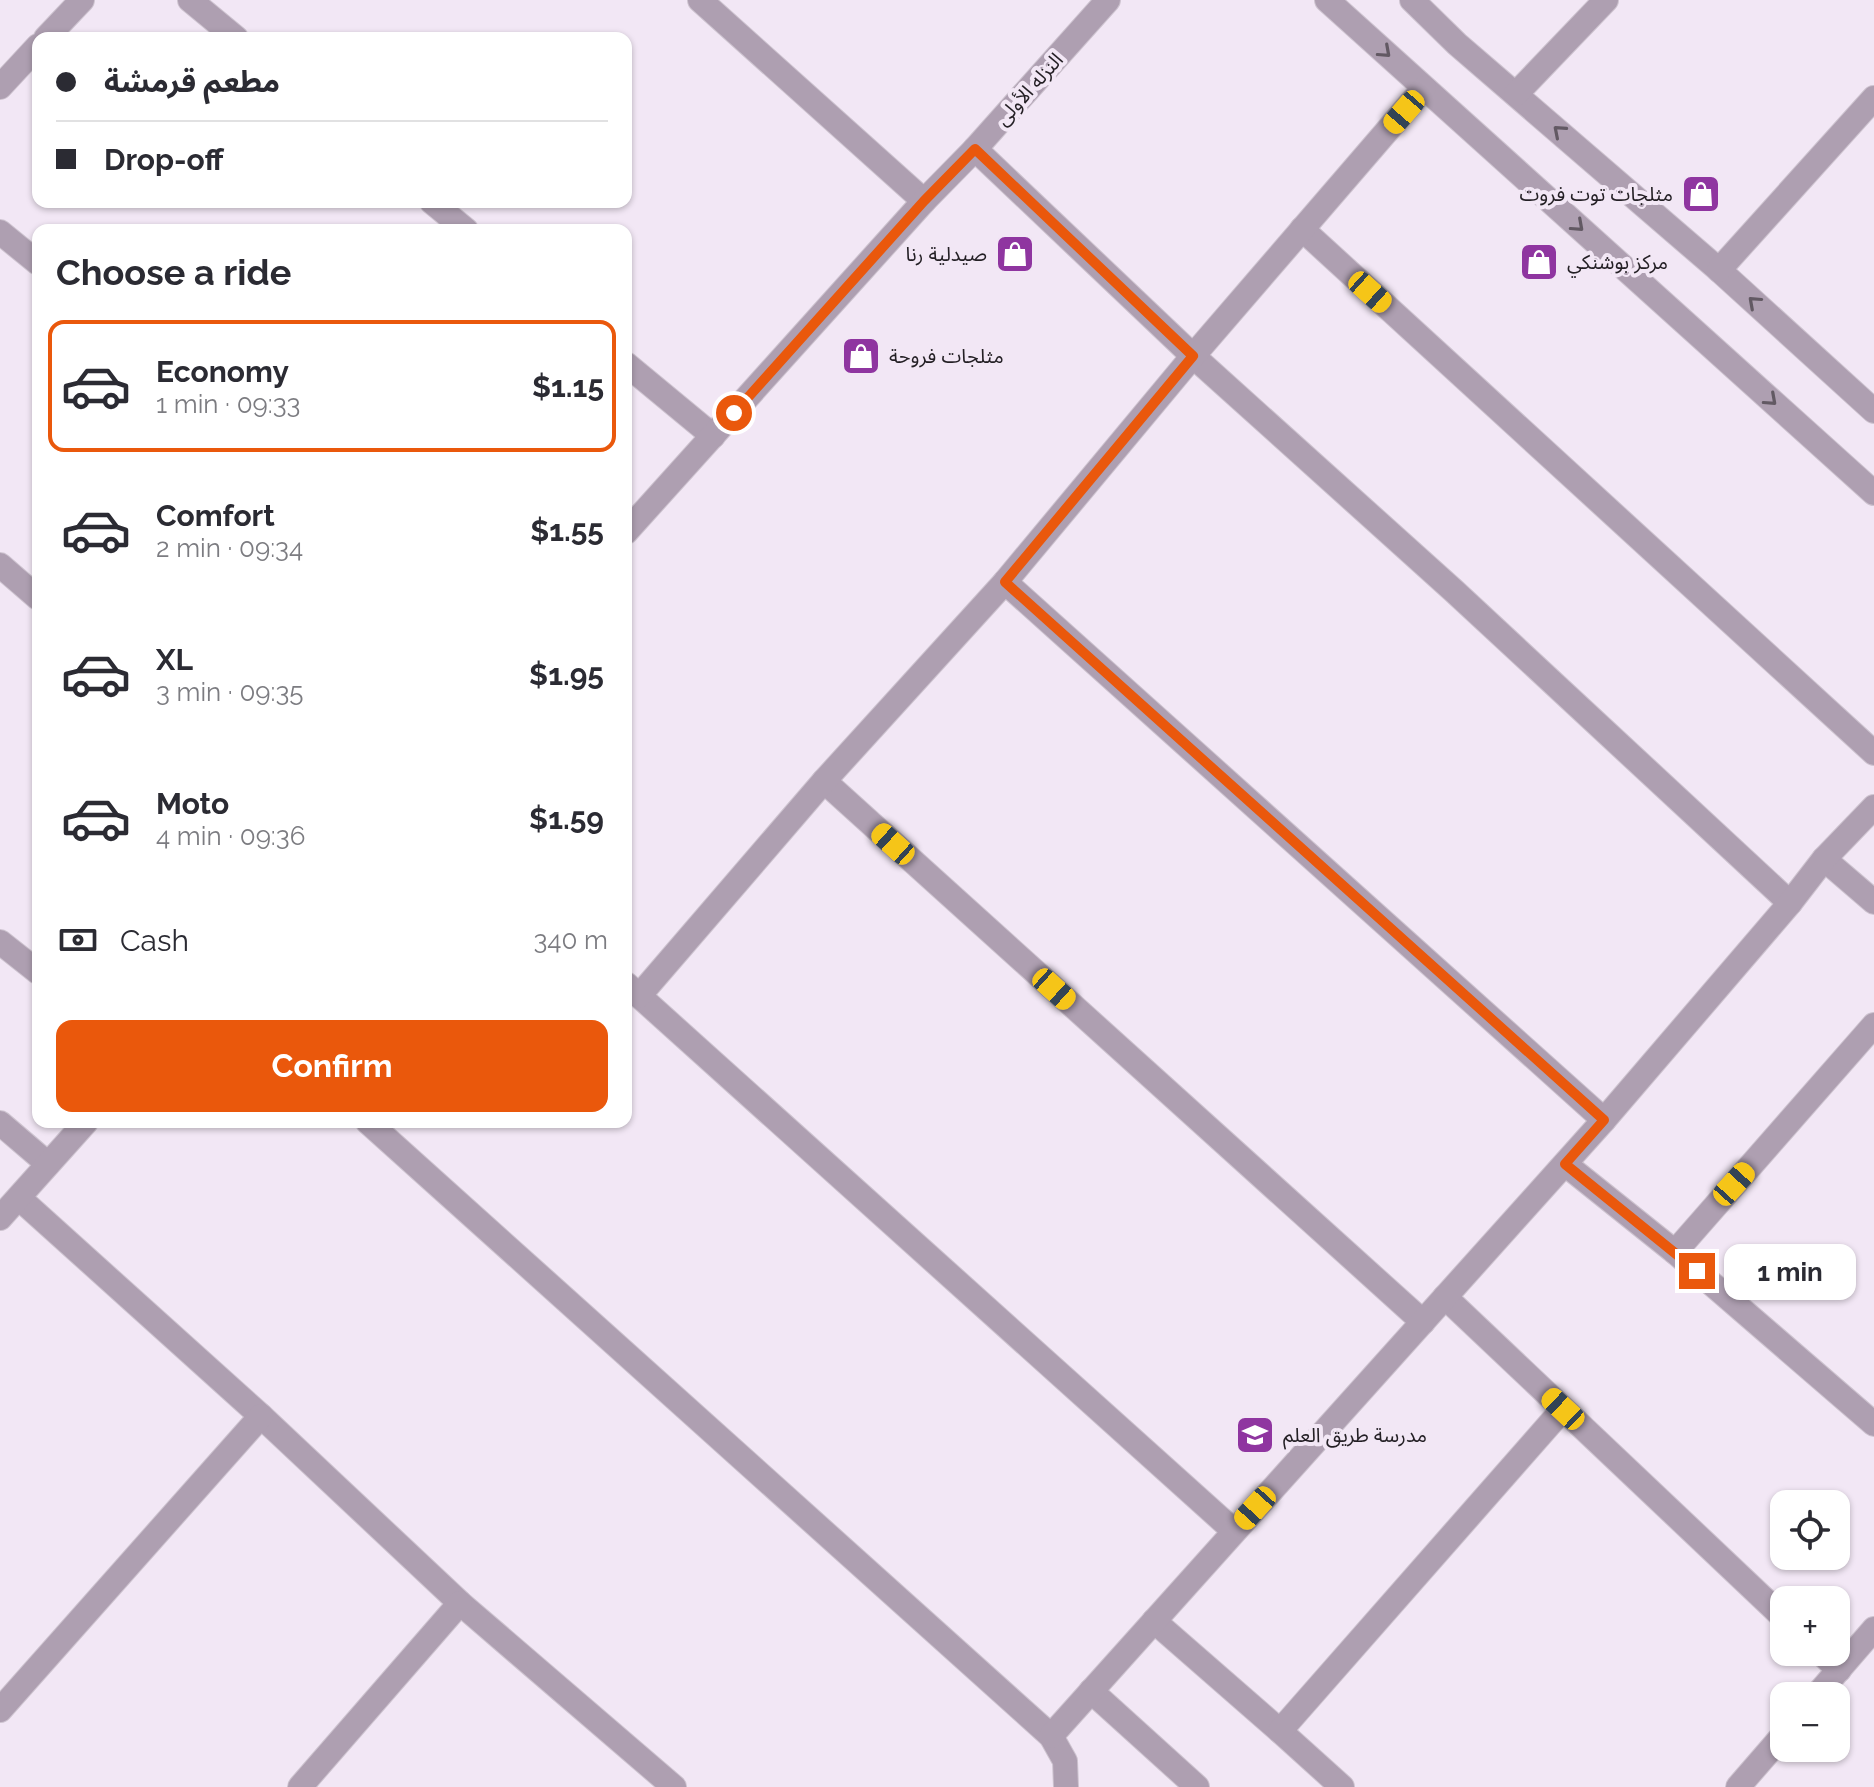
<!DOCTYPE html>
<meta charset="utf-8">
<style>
body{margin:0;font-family:Raleway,"Noto Sans Arabic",sans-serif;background:#f7f7f7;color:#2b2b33;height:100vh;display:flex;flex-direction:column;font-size:30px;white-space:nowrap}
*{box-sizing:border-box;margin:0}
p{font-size:26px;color:#7c7c81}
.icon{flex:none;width:44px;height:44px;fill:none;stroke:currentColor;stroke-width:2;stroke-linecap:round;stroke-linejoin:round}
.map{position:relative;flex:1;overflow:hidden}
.details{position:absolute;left:32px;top:224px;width:600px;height:904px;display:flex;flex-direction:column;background:#fff;border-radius:16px;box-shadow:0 2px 6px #0004}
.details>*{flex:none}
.top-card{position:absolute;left:32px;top:32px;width:600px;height:176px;border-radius:16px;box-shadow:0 2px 6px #0004;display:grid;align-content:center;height:176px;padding:0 24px;background:#fff}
.fabs{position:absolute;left:1770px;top:1490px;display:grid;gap:16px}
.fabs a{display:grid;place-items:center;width:80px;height:80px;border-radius:16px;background:#fff;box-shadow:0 2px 6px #0004;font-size:40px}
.end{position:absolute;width:36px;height:36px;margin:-18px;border:10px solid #ea580c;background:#fff;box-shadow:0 0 0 4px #fff}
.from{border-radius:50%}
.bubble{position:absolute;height:56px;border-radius:16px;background:#fff;box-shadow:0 2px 6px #0004;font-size:26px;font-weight:700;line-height:56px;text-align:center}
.car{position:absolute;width:24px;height:48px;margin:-24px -12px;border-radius:10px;box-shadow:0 0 6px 2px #0007;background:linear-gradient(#f5c518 24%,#345 0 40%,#f5c518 0 76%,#345 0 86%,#f5c518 0)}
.top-card b{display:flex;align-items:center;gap:28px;height:76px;font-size:30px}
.top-card b+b{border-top:2px solid #e1e1e2}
.top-card i{width:20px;height:20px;background:#2b2b33}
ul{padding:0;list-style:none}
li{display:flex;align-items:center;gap:24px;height:132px;margin:0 16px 12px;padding:0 8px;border:4px solid transparent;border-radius:16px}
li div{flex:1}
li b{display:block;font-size:30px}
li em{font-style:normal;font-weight:700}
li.selected{border-color:#ea580c}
li>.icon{width:72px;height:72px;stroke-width:1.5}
h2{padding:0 24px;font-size:36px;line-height:96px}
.pay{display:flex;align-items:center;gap:20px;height:88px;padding:0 24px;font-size:30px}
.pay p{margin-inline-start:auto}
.primary-button{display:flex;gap:16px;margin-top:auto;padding:16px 24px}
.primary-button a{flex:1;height:92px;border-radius:16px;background:#ea580c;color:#fff;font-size:32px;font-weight:700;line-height:92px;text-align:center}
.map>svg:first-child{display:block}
</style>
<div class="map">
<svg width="1874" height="1787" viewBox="0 0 1874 1787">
<rect width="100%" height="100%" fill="#f2e7f5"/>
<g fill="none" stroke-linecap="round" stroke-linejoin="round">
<defs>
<g id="street">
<path d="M190,0L236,38"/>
<path d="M700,0L924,201"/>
<path d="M1327,0L1874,493"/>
<path d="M1412,0L1457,44L1719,270L1874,411"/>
<path d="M46,38L82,0"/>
<path d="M0,87L38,46"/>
<path d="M1516,94L1606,0"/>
<path d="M975,149L1193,356L1454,591L1790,903"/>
<path d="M432,202L466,230"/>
<path d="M1302,229L1874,753"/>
<path d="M0,232L38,263"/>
<path d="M1719,270L1874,98"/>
<path d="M626,364L713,436"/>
<path d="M626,532L924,201L975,149L1108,0"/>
<path d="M0,565L38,598"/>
<path d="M1005,582L1604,1120"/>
<path d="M824,781L1423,1322"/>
<path d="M1824,859L1874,902"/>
<path d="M0,942L38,972"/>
<path d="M626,984L1234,1531"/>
<path d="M639,996L824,781L1005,582L1193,356L1424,88"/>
<path d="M368,1122L1051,1736L1065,1761L1066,1787"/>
<path d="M0,1123L48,1164"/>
<path d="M1565,1164L1675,1252L1874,1424"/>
<path d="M19,1198L261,1416L460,1603L674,1787"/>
<path d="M0,1218L86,1122"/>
<path d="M1675,1252L1874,1025"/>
<path d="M1445,1297L1784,1618"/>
<path d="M1154,1621L1280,1731L1342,1787"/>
<path d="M1820,1652L1839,1670"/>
<path d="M1091,1691L1197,1787"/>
<path d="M1816,1696L1874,1629"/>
<path d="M0,1710L261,1416"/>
<path d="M1280,1731L1563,1409"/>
<path d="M1051,1736L1604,1120L1790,903L1824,859L1874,807"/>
<path d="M300,1787L460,1603"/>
<path d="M1738,1787L1784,1734"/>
</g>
</defs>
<use href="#street" stroke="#cdc3cf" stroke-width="26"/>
<use href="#street" stroke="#ae9fb1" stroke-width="24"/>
</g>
<defs><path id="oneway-chevron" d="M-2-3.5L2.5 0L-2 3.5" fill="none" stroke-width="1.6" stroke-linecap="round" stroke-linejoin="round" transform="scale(2)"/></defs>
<g stroke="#625963">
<use href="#oneway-chevron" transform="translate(1385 52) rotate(42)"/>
<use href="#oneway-chevron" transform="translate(1559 131) rotate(-139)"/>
<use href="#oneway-chevron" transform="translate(1578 226) rotate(42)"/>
<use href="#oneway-chevron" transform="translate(1754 302) rotate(-138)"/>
<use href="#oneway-chevron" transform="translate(1771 400) rotate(42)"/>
</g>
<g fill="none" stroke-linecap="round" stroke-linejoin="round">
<path stroke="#ea580c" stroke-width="10" d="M734,413L924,201L975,149L1193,356L1005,582L1604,1120L1565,1164L1697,1271"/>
</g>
<defs>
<symbol id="shop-square" viewBox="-11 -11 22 22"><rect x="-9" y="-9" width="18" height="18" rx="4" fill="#8f35a0" stroke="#f2e7f5"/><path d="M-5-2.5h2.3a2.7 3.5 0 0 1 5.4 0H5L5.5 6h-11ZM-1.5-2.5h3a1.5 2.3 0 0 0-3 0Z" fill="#fff"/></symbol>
<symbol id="school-square" viewBox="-11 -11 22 22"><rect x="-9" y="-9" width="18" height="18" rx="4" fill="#8f35a0" stroke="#f2e7f5"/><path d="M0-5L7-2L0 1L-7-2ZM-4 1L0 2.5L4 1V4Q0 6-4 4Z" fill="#fff"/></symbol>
</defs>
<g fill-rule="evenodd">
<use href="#shop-square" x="1679" y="172" width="44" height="44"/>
<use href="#shop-square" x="993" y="232" width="44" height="44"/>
<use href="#shop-square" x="1517" y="240" width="44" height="44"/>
<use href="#shop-square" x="839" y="334" width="44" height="44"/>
<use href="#school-square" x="1233" y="1413" width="44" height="44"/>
</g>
<g text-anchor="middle" stroke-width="8" stroke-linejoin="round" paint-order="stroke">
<g font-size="20" fill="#231f24" stroke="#f2e7f5">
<text transform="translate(1029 89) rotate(-48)" y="7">النزله الأولى</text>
</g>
<g font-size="20" fill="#231f24" stroke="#f2e7f5" text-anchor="start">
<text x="1673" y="201" text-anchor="end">مثلجات توت فروت</text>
<text x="987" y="261" text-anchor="end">صيدلية رنا</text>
<text x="1567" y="269">مركز بوشنكي</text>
<text x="889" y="363">مثلجات فروحة</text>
<text x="1283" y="1442">مدرسة طريق العلم</text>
</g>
</g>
</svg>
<div class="fabs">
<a><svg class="icon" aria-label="locate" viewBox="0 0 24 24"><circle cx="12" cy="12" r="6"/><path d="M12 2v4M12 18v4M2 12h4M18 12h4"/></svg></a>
<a>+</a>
<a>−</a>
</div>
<i class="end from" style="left:734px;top:413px"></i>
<i class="end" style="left:1697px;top:1271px"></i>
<div class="bubble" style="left:1724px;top:1244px;width:132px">1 min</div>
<i class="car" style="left:1404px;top:112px;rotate:221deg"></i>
<i class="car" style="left:1370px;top:292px;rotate:132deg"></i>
<i class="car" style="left:893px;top:844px;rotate:312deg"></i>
<i class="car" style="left:1054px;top:989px;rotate:132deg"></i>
<i class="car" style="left:1734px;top:1184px;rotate:42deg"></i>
<i class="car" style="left:1563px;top:1409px;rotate:313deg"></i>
<i class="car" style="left:1255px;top:1508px;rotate:222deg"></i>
<div class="top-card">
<b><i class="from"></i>مطعم قرمشة</b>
<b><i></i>Drop-off</b>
</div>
<section class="details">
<h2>Choose a ride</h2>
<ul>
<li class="selected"><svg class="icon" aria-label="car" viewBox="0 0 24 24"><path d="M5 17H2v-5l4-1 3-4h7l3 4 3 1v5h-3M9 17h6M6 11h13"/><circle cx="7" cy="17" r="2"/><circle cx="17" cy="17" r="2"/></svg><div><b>Economy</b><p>1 min · 09:33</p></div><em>$1.15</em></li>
<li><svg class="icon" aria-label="car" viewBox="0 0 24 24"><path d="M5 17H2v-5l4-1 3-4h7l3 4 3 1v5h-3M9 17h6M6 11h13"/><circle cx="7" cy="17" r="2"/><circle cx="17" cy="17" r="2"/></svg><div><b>Comfort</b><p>2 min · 09:34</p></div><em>$1.55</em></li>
<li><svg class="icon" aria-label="car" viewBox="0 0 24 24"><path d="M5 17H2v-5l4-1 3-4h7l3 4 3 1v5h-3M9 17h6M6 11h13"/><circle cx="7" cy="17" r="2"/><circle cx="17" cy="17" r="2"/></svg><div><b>XL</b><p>3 min · 09:35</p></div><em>$1.95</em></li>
<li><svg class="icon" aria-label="car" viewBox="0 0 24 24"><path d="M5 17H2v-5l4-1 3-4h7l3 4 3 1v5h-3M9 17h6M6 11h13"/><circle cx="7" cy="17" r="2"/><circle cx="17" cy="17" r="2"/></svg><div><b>Moto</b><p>4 min · 09:36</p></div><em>$1.59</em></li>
</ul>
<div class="pay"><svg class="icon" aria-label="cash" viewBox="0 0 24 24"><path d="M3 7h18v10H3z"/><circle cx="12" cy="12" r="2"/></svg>Cash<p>340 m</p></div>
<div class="primary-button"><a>Confirm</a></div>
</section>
</div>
